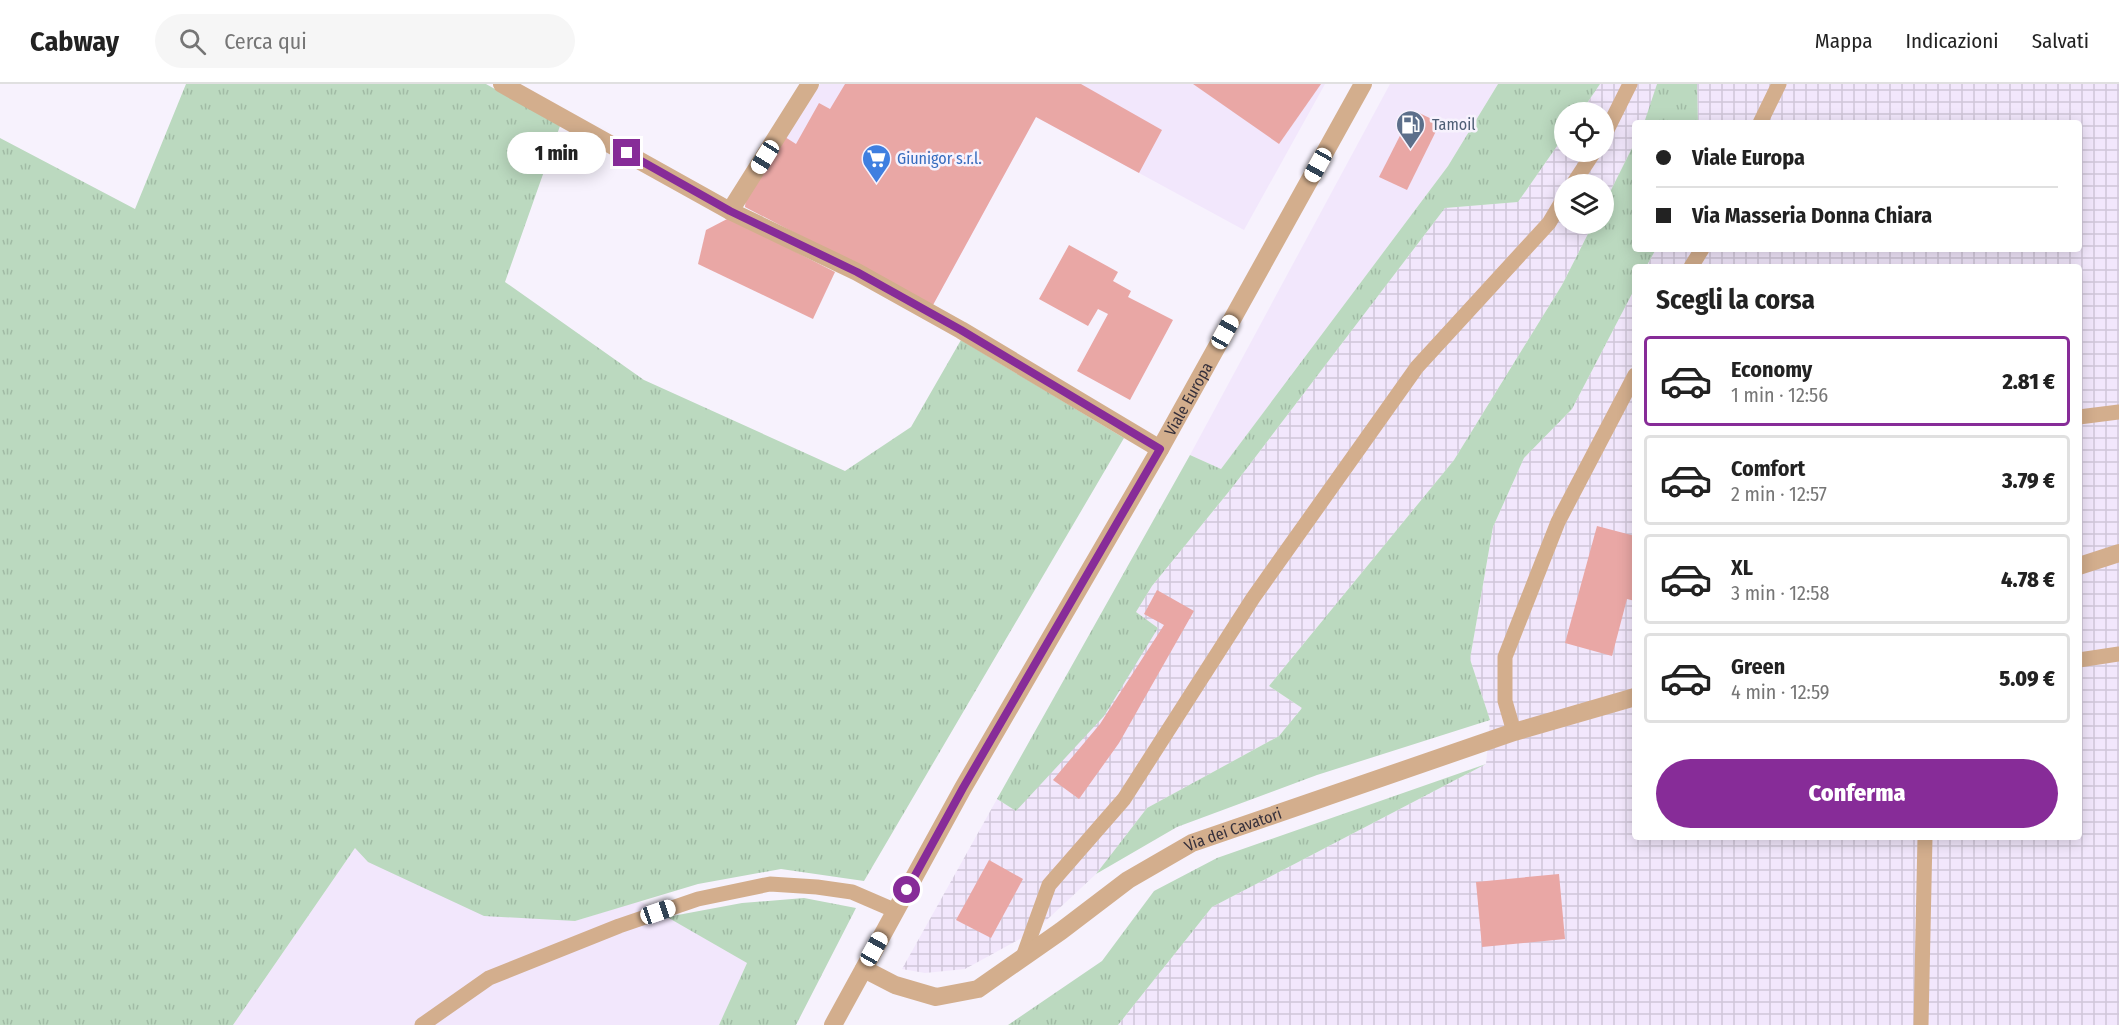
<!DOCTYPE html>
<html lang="it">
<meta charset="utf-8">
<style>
body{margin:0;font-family:"Fira Sans Condensed",sans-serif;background:#f6f6f6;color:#222;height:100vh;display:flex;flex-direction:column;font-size:22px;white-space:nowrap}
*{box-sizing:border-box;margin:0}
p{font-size:20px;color:#767676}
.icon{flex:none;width:33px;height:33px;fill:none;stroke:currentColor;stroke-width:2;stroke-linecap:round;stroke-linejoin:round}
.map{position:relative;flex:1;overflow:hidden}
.sheet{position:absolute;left:1632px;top:180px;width:450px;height:576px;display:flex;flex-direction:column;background:#fff;border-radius:6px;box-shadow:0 3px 15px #0003}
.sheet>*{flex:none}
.banner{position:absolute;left:1632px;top:36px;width:450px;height:132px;border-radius:6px;box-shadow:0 3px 15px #0003;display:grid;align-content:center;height:132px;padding:0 24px;background:#fff}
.buttons{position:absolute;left:1554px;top:18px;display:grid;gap:12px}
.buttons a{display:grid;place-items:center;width:60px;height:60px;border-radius:50%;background:#fff;box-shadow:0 3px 15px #0003;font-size:30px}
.end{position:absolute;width:27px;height:27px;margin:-14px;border:8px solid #872c98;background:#fff;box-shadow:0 0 0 3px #fff}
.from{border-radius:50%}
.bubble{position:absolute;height:42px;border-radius:21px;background:#fff;box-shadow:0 3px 15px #0003;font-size:20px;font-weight:800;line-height:42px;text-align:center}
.car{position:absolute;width:18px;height:36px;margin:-18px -9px;border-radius:8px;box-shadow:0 0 4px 2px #0007;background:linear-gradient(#fff 24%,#345 0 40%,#fff 0 76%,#345 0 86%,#fff 0)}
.banner b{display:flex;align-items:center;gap:21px;height:57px;font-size:22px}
.banner b+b{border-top:2px solid #e0e0e0}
.banner i{width:15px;height:15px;background:#222}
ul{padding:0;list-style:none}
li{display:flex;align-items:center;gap:18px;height:90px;margin:0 12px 9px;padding:0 12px;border:3px solid #e0e0e0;border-radius:6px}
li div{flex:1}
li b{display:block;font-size:22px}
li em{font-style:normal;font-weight:800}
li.active{border-color:#872c98}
li>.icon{width:54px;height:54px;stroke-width:1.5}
h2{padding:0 24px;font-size:27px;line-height:72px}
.button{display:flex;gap:12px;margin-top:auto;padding:12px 24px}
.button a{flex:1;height:69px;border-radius:36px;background:#872c98;color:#fff;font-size:24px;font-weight:800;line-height:69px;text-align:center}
header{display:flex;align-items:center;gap:36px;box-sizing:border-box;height:84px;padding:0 30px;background:#fff;border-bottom:2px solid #e0e0e0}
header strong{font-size:28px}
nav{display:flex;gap:33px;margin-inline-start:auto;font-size:21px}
.search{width:420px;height:54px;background:#f6f6f6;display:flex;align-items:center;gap:15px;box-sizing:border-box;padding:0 21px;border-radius:33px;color:#767676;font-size:22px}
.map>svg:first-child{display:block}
</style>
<header>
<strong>Cabway</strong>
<div class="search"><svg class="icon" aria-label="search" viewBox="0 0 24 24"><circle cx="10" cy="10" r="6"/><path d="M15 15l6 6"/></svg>Cerca qui</div>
<nav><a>Mappa</a><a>Indicazioni</a><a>Salvati</a></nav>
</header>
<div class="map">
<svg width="2119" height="941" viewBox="0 0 2119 941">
<defs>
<pattern id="industrial-grid" width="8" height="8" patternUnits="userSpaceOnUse" patternTransform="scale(1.5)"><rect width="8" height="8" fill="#f2e7fc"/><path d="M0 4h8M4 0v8" fill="none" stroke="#d0c6d9"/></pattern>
<pattern id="grass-tufts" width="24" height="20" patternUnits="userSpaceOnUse" patternTransform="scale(1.5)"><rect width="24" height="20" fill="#bbd9bf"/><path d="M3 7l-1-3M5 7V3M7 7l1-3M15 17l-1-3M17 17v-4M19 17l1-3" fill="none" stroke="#a1bba5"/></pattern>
</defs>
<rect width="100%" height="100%" fill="#f7f2fd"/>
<g fill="#f2e7fc">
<path d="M820,0H1325L1244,146L1036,33L933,221L745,123L746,112Z"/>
<path d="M1390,0H1498L1448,82L1221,385L1190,371Z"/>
<path d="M355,764L575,837L640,817L747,879L719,941H233Z"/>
</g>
<g fill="url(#industrial-grid)">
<path d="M1600,0H1657L1649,29L1644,39H1635V58L1604,120V100H1564V140H1593L1562,201L1454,376L1269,602L1302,624L1279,652L1147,724L1096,790L1036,846L965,885L925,889L902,885L997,715L1016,727L1158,544L1136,528L1152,502L1231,405L1445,124L1518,118L1564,52V68H1604V28H1581Z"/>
<path d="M1697,0H2119V941H1118L1212,823L1486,680L1490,636L1470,575L1493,443L1524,374L1572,325L1635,204V753H2079V183H1646L1656,165H2079V39H1698Z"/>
</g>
<g fill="url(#grass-tufts)">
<path d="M186,0H486L560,42L505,198L644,296L845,387L911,343L961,256L1124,354L864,797L781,785L698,800L575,837L484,832L368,778L355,764L233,941H0V54L135,125Z"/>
<path d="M1498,0H1600L1581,28H1564V52L1518,118L1445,124L1231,405L1152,502L1136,528L1158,544L1104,632L1016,727L997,715L1190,371L1221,385L1448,82Z"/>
<path d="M1657,0H1697L1698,39H1644Z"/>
<path d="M1635,58V165H1656L1646,183H1635V204L1572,325L1524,374L1493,443L1470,575L1490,636L1317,691L1177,743L1096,790L1147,724L1279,652L1302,624L1269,602L1454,376L1562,201L1593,140H1604V120Z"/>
<path d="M1486,680L1212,823L1118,941H1008L1102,877L1154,807L1217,774Z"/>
<path d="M804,814L856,824L796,941H719L747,879L667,833L742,819Z"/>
</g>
<g fill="#e9a7a5">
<path d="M845,0H1081L1162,46L1139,89L1036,33L933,221L745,123L746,112L785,53L796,60L819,19L830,25Z"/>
<path d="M1193,0H1321L1279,60Z"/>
<path d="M1413,26L1440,39L1407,106L1379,93Z"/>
<path d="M729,134L835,188L813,235L698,180L706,146Z"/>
<path d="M1069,161L1118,188L1113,197L1131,207L1128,213L1173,236L1130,316L1077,287L1108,230L1098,225L1088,242L1039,215Z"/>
<path d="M1597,442L1635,452V517L1627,515L1612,572L1565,559Z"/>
<path d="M1157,506L1194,527L1119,659L1079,715L1053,696L1100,640L1164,541L1144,530Z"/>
<path d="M989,776L1023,795L991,854L956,836Z"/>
<path d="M1559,790L1565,855L1482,863L1476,798Z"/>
</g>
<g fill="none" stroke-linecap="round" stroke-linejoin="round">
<g stroke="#d3ae8d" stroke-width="15">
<path d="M1760,39L1779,0"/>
<path d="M1604,52L1630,0"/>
<path d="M1573,100L1594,68"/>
<path d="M1691,183L1702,165"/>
<path d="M2079,333L2119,328"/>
<path d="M2079,576L2119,570"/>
<path d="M1514,648L1505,617V573L1558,438L1635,291"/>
<path d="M1023,873L1049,801L1124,715L1253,514L1417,283L1549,139L1564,114"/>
<path d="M422,941L489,894L619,842L698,815L770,800L817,803L852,808L896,827"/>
<path d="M1921,941L1925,753"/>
</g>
<g stroke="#d3ae8d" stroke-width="18">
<path d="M502,0L730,127L857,188L961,246L1160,365"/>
<path d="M730,127L810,0"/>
<path d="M2079,482L2119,469"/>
<path id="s1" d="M864,885L895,901L936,913L978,905L1061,847L1128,796L1192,759L1514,648L1635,613"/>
</g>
<path stroke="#d3ae8d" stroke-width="18" id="s2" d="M833,941L963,704L1160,365L1363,0"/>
</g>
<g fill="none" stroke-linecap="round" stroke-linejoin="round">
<path stroke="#872c98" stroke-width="8" d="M627,69L730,127L857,188L961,246L1160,365L963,704L907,806"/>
</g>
<defs>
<symbol id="fuel-pin" viewBox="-11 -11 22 30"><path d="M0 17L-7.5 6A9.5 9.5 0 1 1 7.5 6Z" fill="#5c6f8a" stroke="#f7f2fd"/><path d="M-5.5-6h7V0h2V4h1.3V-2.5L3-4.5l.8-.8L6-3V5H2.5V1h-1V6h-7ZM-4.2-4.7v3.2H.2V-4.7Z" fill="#fff"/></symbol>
<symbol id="supermarket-pin" viewBox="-11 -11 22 30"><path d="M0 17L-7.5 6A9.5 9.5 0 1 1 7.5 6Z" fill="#3f7fe0" stroke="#f7f2fd"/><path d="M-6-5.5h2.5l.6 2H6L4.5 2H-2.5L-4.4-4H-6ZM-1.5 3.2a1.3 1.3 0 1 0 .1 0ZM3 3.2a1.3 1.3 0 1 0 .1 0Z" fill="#fff"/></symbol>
</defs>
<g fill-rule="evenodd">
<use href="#fuel-pin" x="1394" y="24" width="33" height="45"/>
<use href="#supermarket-pin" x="860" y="58" width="33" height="45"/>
</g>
<g text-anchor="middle" stroke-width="5" stroke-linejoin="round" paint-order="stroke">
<g font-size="16" fill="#4e5e75" stroke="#f7f2fd" text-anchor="start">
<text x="1432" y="46">Tamoil</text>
</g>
<g font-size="16" fill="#366cbe" stroke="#f7f2fd" text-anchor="start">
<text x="897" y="80">Giunigor s.r.l.</text>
</g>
<g font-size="16" fill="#36303b" stroke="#f7f2fd">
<text dy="6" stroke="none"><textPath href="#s2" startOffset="720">Viale Europa</textPath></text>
<text dy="6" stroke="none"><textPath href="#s1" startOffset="423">Via dei Cavatori</textPath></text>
</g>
</g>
</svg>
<div class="buttons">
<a><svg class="icon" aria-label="locate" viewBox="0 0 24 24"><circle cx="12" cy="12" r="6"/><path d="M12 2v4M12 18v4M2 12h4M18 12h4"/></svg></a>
<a><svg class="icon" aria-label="layers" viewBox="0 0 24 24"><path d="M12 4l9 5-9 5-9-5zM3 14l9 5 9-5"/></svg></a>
</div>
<i class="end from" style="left:907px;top:806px"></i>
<i class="end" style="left:627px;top:69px"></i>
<div class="bubble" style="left:507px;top:48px;width:99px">1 min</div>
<i class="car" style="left:765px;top:73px;rotate:212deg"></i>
<i class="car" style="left:1318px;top:81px;rotate:209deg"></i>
<i class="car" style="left:1225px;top:248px;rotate:29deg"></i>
<i class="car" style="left:658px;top:828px;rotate:71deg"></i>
<i class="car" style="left:874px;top:865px;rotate:29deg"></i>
<div class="banner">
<b><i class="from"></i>Viale Europa</b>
<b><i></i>Via Masseria Donna Chiara</b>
</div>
<section class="sheet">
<h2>Scegli la corsa</h2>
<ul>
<li class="active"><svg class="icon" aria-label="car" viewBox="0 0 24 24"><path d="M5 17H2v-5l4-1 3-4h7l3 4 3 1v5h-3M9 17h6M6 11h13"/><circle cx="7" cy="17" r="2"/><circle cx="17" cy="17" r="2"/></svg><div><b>Economy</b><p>1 min · 12:56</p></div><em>2.81 €</em></li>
<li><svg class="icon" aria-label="car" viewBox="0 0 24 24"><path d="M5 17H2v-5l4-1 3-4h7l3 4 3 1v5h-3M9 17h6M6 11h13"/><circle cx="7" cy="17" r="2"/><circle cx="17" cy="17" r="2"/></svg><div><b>Comfort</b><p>2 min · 12:57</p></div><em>3.79 €</em></li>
<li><svg class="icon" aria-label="car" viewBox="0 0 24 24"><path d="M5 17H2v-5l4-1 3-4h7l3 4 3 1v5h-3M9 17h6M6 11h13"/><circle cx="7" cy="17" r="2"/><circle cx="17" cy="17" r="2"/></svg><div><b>XL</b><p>3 min · 12:58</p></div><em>4.78 €</em></li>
<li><svg class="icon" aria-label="car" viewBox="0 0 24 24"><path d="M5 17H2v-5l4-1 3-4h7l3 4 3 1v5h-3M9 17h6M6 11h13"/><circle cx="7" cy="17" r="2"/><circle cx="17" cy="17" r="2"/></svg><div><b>Green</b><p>4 min · 12:59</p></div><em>5.09 €</em></li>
</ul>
<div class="button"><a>Conferma</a></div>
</section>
</div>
